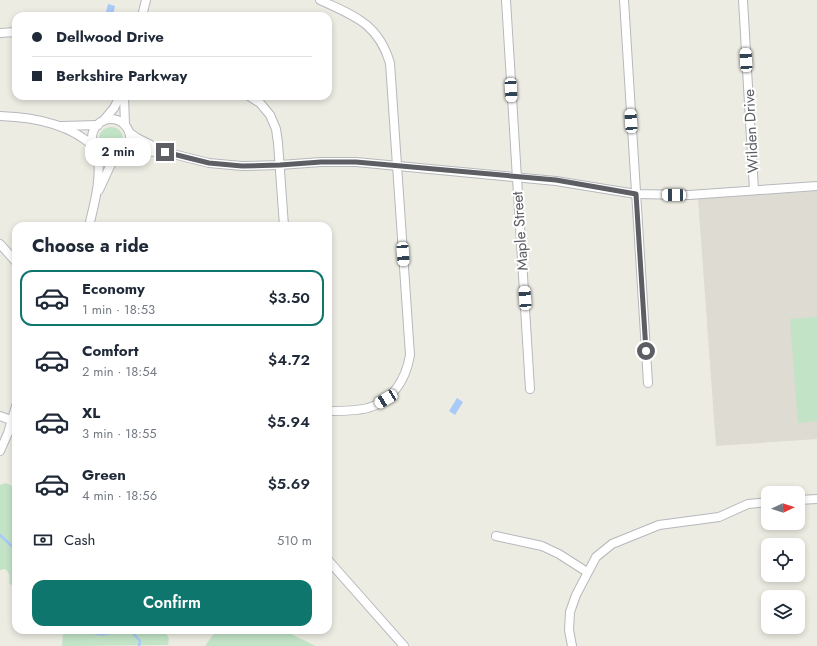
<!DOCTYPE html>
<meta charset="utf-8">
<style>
body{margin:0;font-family:Jost,sans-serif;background:#f6f6f7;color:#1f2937;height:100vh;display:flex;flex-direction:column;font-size:15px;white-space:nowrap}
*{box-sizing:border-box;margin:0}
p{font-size:13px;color:#747a83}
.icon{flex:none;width:22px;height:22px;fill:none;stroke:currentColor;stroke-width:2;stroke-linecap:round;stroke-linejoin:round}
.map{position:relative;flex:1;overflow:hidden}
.drawer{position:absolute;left:12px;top:222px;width:320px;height:412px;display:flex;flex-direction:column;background:#fff;border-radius:12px;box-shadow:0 2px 6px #0003}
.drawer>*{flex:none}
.guide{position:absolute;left:12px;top:12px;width:320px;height:88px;border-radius:12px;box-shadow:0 2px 6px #0003;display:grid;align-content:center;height:88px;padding:0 20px;background:#fff}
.needle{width:26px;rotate:86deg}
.controls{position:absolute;left:761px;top:486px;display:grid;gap:8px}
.controls a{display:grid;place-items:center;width:44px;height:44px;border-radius:8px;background:#fff;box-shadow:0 2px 6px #0003;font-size:20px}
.end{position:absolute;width:18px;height:18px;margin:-9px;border:5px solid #5c5e63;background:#fff;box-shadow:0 0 0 2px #fff}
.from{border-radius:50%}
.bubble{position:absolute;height:28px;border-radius:12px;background:#fff;box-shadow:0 2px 6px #0003;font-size:13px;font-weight:600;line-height:28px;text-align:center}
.car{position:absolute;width:12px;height:24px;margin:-12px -6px;border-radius:5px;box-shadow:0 0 3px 1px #0007;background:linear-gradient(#fff 24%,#345 0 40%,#fff 0 76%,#345 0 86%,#fff 0)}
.guide b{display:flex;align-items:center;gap:14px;height:38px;font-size:15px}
.guide b+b{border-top:1px solid #e0e1e3}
.guide i{width:10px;height:10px;background:#1f2937}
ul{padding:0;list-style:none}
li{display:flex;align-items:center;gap:12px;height:56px;margin:0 8px 6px;padding:0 12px;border:2px solid transparent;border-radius:12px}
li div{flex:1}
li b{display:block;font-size:15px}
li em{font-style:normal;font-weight:600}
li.active{border-color:#0f766e}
li>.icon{width:36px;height:36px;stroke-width:1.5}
h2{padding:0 20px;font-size:18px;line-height:48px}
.pay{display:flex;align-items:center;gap:10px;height:44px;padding:0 20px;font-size:15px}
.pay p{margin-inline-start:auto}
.button{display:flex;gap:8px;margin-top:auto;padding:8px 20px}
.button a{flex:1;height:46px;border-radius:12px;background:#0f766e;color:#fff;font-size:16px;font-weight:600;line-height:46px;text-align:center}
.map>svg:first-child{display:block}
</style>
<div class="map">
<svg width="817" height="646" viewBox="0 0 817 646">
<rect width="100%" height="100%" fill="#edece3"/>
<path fill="#dddbd2" d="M817,191V439L716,446L698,199Z"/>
<g fill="#c2e3c6">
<circle cx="111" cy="139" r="12"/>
<path d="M817,317V421L798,423L790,319Z"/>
<path d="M6,483L16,488V585H11L9,583C10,577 10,573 5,569L0,570V485Z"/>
<path d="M62,630H165L169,639L168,645L62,646L63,633Z"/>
<path d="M223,630H285C294,637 306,640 315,646H205L215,632H221Z"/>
</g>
<g fill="#a8caf9">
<path d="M108,4L115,6L113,16H105Z"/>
<path d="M457,398L463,402L455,415L449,411Z"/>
</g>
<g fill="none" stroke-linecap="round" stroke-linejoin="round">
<g stroke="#a8caf9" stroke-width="2.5">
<path d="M0,535L16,550"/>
<path d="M90,630C101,638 107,633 119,630"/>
<path d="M130,630L140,641L139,646"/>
</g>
<defs>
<g id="street">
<path d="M320,0C354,16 378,23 390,63L410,355C406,379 393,401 368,408C356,411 341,411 328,411"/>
<path d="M506,0L530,389"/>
<path d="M624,0L648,383"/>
<path d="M743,0L754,190"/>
<path d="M142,16L146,0"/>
<path d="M0,33L16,32"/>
<path d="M124,96L125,125"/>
<path d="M249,96L260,103L270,115L276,129L278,143L284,226"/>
<path d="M0,116C33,117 69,123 94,147"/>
<circle cx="111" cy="138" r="19"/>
<path d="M103,121L114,108L120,96"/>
<path d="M62,126L98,125"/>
<path d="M130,133L137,138L165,152L209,163L242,166L280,165L321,162H356L556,181L636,194L689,195L817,186"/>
<path d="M125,152L134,151L160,152"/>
<path d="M99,190L111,164L120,156"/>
<path d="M89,226C95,201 102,177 97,151"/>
<path d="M0,244L16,262"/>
<path d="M0,416L16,422"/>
<path d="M0,451L8,433L16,406"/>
<path d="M798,500L817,499"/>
<path d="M496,536L542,546L559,554L587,572"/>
<path d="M328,560L404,646"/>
<path d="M572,646L569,630L570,612L576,595L596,557L612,544L659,525L719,517L748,504L768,502"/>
</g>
</defs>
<use href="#street" stroke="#b6b8bd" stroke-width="10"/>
<use href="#street" stroke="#fff" stroke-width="8"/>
</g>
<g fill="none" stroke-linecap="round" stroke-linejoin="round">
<path stroke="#5c5e63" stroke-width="5" d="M165,152L209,163L242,166L280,165L321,162H356L556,180L636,194L646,351"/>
</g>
<g text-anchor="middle" stroke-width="4" stroke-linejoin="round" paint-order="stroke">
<g font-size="15" fill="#5c5e63" stroke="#fff">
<text transform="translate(751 131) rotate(-93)" y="5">Wilden Drive</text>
<text transform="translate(520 231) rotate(-94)" y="5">Maple Street</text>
</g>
</g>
</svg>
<div class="controls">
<a><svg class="needle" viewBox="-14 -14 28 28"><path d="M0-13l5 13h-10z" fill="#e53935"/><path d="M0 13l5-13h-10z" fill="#747a83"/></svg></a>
<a><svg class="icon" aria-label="locate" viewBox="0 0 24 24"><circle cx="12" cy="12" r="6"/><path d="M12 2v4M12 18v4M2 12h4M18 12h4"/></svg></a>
<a><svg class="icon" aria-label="layers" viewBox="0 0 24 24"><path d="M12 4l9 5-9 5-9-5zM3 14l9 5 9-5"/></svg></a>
</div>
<i class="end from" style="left:646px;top:351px"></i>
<i class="end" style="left:165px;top:152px"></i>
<div class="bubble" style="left:85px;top:138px;width:66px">2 min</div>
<i class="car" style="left:746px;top:60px;rotate:357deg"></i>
<i class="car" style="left:511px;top:90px;rotate:177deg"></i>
<i class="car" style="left:631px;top:121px;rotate:356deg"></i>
<i class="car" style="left:674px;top:195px;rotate:271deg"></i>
<i class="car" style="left:403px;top:254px;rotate:176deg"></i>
<i class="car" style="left:525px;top:298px;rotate:356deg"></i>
<i class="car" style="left:386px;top:399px;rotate:239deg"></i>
<div class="guide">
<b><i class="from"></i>Dellwood Drive</b>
<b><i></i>Berkshire Parkway</b>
</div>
<section class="drawer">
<h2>Choose a ride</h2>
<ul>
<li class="active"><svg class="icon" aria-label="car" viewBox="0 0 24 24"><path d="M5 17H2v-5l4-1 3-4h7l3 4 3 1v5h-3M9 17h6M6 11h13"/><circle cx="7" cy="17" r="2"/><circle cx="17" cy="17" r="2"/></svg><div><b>Economy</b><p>1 min · 18:53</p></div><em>$3.50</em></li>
<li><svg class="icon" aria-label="car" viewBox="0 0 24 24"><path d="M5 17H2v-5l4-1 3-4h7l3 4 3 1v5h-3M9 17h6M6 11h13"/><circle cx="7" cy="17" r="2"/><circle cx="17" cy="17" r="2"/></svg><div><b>Comfort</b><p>2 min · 18:54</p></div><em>$4.72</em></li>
<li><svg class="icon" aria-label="car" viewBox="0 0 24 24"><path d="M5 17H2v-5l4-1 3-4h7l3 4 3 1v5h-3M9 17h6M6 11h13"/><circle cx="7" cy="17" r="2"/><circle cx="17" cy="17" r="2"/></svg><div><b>XL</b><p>3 min · 18:55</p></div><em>$5.94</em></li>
<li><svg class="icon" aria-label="car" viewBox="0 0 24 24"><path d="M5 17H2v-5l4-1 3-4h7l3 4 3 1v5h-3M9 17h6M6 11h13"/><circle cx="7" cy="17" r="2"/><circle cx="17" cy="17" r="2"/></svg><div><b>Green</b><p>4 min · 18:56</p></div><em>$5.69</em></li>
</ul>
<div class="pay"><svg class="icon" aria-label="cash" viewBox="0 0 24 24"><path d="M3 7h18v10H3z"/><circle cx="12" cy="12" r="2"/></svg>Cash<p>510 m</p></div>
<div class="button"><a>Confirm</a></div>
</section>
</div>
